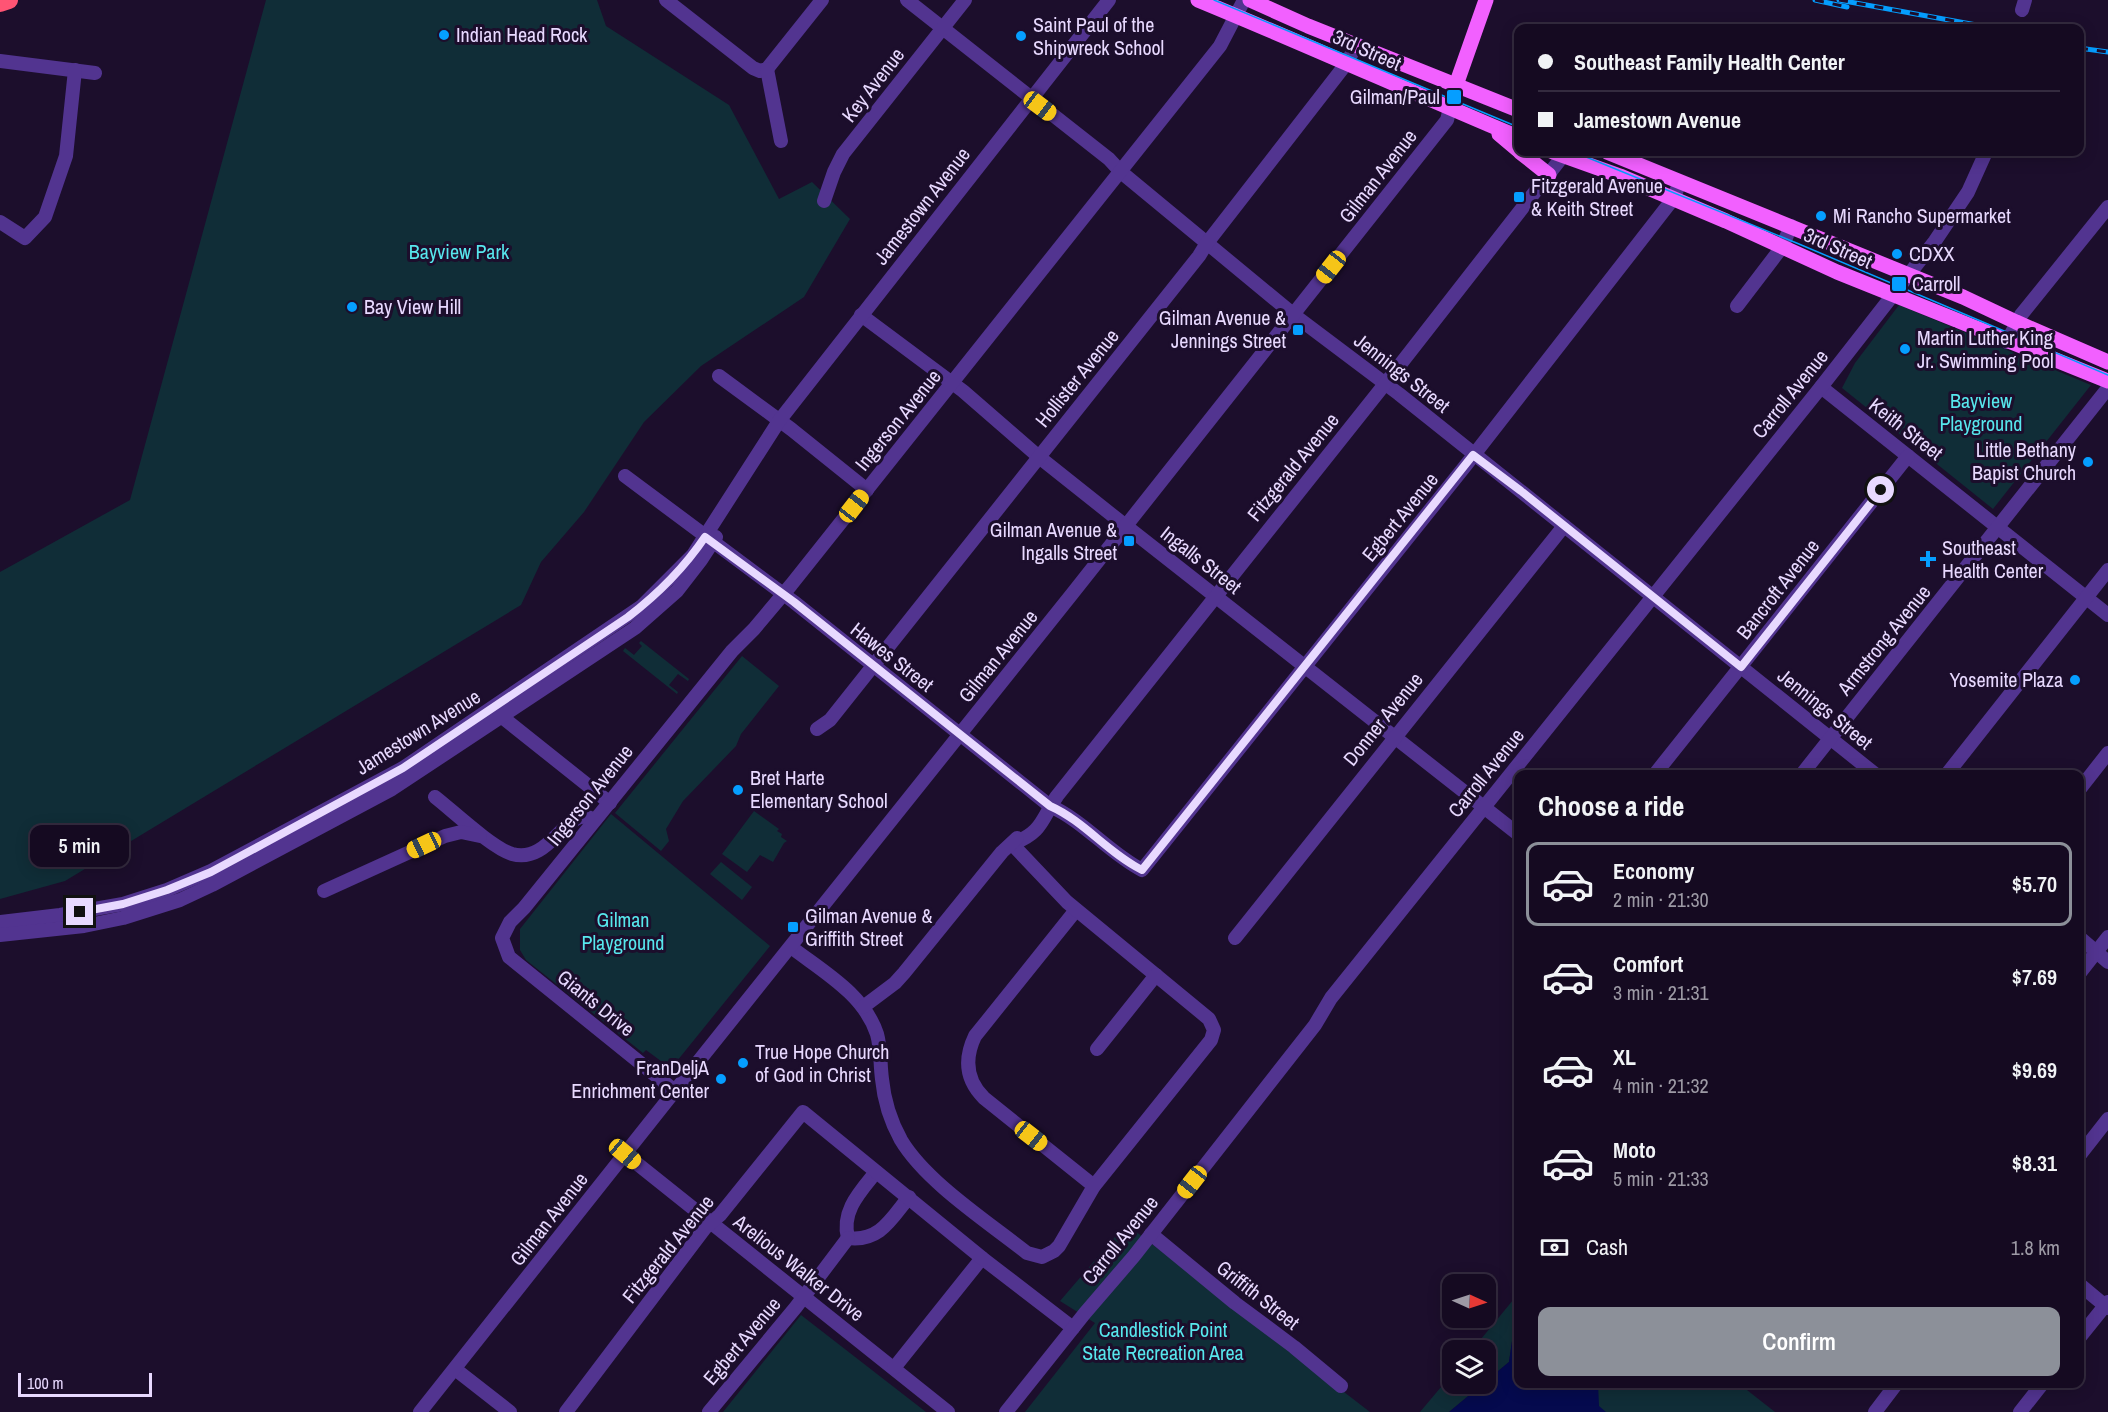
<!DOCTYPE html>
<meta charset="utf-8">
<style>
body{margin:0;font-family:"Archivo Narrow",sans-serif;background:#1e132a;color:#f1f3f6;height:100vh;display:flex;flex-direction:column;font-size:22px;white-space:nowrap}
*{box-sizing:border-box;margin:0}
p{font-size:20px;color:#9d9aa5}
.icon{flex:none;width:33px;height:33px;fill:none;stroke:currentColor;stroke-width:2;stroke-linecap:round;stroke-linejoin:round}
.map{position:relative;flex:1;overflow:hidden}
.panel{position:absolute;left:1514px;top:770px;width:570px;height:618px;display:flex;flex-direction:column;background:#150a21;border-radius:12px;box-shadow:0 3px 15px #0003,0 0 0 2px #342b3f}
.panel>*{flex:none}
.banner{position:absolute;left:1514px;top:24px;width:570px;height:132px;border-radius:12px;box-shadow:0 3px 15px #0003,0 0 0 2px #342b3f;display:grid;align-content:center;height:132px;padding:0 24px;background:#150a21}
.needle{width:39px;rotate:93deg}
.controls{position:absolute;left:1442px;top:1274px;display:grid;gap:12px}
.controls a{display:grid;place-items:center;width:54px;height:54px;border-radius:12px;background:#150a21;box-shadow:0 3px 15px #0003,0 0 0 2px #342b3f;font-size:30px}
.scale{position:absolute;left:18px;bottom:15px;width:134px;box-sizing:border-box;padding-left:6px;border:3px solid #e8d9ff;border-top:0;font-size:16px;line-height:21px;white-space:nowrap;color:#e8d9ff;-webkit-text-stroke:4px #1c0e2c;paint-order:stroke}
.end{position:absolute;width:27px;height:27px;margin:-14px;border:8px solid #e8d9ff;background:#111;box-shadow:0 0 0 3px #111}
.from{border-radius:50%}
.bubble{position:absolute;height:42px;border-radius:12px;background:#150a21;box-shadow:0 3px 15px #0003,0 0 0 2px #342b3f;font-size:20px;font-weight:600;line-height:42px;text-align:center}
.car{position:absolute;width:18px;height:36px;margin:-18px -9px;border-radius:8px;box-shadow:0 0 4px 2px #0007;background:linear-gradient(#f5c518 24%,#345 0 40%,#f5c518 0 76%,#345 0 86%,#f5c518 0)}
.banner b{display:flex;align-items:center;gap:21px;height:57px;font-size:22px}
.banner b+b{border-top:2px solid #342b3f}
.banner i{width:15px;height:15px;background:#f1f3f6}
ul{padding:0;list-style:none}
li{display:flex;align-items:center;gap:18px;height:84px;margin:0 12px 9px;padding:0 12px;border:3px solid transparent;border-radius:12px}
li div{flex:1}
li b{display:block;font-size:22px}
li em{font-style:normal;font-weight:600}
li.on{border-color:#8c9099}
li>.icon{width:54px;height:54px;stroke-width:1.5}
h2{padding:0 24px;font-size:27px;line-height:72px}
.pay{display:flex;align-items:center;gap:15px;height:66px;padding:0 24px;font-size:22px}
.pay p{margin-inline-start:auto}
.cta{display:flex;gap:12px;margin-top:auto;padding:12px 24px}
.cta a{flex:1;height:69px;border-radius:12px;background:#8c9099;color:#fff;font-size:24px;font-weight:600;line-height:69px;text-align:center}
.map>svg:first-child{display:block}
</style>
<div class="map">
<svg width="2108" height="1412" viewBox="0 0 2108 1412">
<rect width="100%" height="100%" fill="#1c0e2c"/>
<g fill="#102d37">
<path d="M266,0H597L606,26L729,105L779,199L812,182L850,219L804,297L701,366L644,422L584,512L541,562L521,605L65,881L0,899V572L130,500Z"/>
<path d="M1899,305L2091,385L1993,509L1842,388L1855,363Z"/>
<path d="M641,641L689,679L688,681L678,674L669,685L678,692L677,694L623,651L625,648L634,655L642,646L639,643Z"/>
<path d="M742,656L779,686L741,734L736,746L683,801L666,829L669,841L661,851L615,813Z"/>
<path d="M754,811L779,829L777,831L782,834L781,837L787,841L784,843L773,862L760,855L747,872L722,854Z"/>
<path d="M611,814L770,946L673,1066L669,1067L646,1050L643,1053L526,960L520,950V929Z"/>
<path d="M721,862L752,887L742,900L710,874Z"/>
<path d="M1126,1224L1370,1412H1025L1095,1323L1060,1301Z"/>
<path d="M1518,1294V1317L1515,1320L1509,1362L1485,1382V1350H1472Z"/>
<path d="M801,1315L926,1412H723Z"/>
<path d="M1452,1374V1383H1484L1449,1412H1420Z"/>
<path d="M1585,1383H1738L1775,1412H1561Z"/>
</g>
<path fill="#050a4e" d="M1518,1317V1383H1598L1599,1406L1606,1412H1449L1509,1362L1515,1320Z"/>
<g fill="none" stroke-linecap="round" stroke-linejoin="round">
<g stroke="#523490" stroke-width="14">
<path d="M666,0L753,68L760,71L767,69L822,0"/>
<path d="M907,0L1109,159L1121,172L1294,315L1399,394L1875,774"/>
<path d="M2022,10L2025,0"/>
<path d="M0,61L95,73"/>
<path d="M767,69L781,141"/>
<path d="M824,201L834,172L843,154L965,0"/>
<path d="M0,222L25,238L45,217L66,156L75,70"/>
<path d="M1737,306L1782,247L1791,226"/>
<path d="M861,315L963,391L1039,457L1117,519L1518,834"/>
<path d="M2007,342L2021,315L2108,207"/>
<path d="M719,376L791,429L867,490"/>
<path d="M1821,387L2108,615"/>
<path d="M625,476L794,602L1050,806C1084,821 1109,853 1142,870L1466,465L1673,199L1680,182"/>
<path d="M497,713L610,803"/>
<path d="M817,729L830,720L1199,256L1207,243L1346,64L1357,44"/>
<path d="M1655,774L1908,456"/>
<path d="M1802,774L2108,388"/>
<path d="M1947,774L2108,570"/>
<path d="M2079,790L2108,753"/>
<path d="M435,797C453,811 492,848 512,854C552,865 567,802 594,820"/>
<path d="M1012,844C1043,832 1041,820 1057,796L1392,375L1566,152"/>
<path d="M324,891L445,836L461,832L480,836"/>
<path d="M1076,910L975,1036C964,1059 966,1080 984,1098L1094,1186"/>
<path d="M0,922L60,915L123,904L167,890L211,871L403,768L642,606L693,555L779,421L1109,0"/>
<path d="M0,935L84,926L123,918L180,900L212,885L392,789L635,628L677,591L701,560L716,537"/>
<path d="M2079,937L2108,962"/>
<path d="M1235,938L1564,526"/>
<path d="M791,947C822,971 864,994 877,1034C881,1048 880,1064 882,1079C884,1100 891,1122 901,1140C926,1182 988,1222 1027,1253L1042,1257L1054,1251L1059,1246L1094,1186L1211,1040L1214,1030L1209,1019L1067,902L1012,844"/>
<path d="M2079,974L2108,937"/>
<path d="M863,1007L895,983L904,973L1002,852L1017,838"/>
<path d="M1097,1049L1156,975"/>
<path d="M675,1091L509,957L502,938L510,922L524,908L732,651L754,629L791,585L1220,46L1244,0"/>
<path d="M625,1154L948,1412"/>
<path d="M2079,1156L2108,1119"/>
<path d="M1151,1234L1235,1303L1294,1347L1341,1386"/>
<path d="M848,1238C880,1242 891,1219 909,1197"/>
<path d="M848,1238C841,1211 860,1192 876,1172"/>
<path d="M2079,1284L2108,1308"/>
<path d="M2079,1338L2108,1302"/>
<path d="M894,1368L982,1258"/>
<path d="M455,1369L510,1412"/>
<path d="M420,1412L670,1097L1072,594L1447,120L1456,85"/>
<path d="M566,1412L705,1228L720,1215L803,1112L982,1258L1073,1328"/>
<path d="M709,1412L796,1307L848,1238"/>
<path d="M1006,1412L1085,1313L1134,1256L1315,1025L1331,998L1821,387L1935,241L1968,192L1986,152"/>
<path d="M1875,1412L1897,1383"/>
<path d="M2020,1412L2043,1383"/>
</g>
<g stroke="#f260ff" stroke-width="15">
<path d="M1198,0C1305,44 1411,92 1518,137"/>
<path d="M1250,0L1308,26L1518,110"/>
<path d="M1456,85L1486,0"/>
<path d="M1499,134L1518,150"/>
<path d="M1520,152L1549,175"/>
<path d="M1553,152L1620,176L1726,221L1837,272L2108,381"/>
<path d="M1607,152L1963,297L2016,322L2108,362"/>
</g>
<path stroke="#ff5474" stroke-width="18" d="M0,3L9,0"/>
<g stroke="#059eff" stroke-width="1.5">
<path d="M1214,0L1518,127"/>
<path d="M1574,152L1799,244L2108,375"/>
</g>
<defs>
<g id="rail">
<path d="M1815,0L1847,7"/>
<path d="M1839,0L1993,28"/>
<path d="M2079,48L2108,52"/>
</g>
</defs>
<use href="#rail" stroke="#059eff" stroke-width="5"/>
<use href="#rail" stroke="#1c0e2c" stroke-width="3" stroke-dasharray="9" stroke-linecap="butt"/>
</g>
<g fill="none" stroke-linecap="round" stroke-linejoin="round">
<path stroke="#e8d9ff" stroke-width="8" d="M80,912L123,904L167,890L211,872L263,844L403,768L628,617C658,594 684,568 705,537L794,602L1050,806C1084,821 1108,853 1142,870L1473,455L1521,491L1741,667L1881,490"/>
</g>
<g fill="#059eff" stroke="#1c0e2c" stroke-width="2">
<circle cx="444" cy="35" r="6"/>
<circle cx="1021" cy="36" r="6"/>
<rect x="1446" y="89" width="16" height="16" rx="3"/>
<rect x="1513" y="191" width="12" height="12" rx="3"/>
<circle cx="1821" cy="216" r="6"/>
<circle cx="1897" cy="254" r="6"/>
<rect x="1891" y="276" width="16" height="16" rx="3"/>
<circle cx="352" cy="307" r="6"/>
<rect x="1292" y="324" width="12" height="12" rx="3"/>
<circle cx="1905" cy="349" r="6"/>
<circle cx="2088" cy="462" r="6"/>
<rect x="1123" y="535" width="12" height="12" rx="3"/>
<path d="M1925 550h6v6h6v6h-6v6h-6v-6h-6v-6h6z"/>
<circle cx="2075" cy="680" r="6"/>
<circle cx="738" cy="790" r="6"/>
<rect x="787" y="921" width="12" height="12" rx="3"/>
<circle cx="743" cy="1063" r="6"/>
<circle cx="721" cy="1079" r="6"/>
</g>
<g text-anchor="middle" stroke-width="6" stroke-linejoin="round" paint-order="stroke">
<g font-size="20" fill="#e8d9ff" stroke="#1c0e2c" text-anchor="start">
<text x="1033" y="32">Saint Paul of the<tspan x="1033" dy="23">Shipwreck School</tspan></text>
<text x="456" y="42">Indian Head Rock</text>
<text x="1440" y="104" text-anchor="end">Gilman/Paul</text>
<text x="1531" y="193">Fitzgerald Avenue<tspan x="1531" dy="23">&amp; Keith Street</tspan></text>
<text x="1833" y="223">Mi Rancho Supermarket</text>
<text x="1909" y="261">CDXX</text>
<text x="1912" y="291">Carroll</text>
<text x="364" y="314">Bay View Hill</text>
<text x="1286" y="325" text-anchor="end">Gilman Avenue &amp;<tspan x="1286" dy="23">Jennings Street</tspan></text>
<text x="1917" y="345">Martin Luther King<tspan x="1917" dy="23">Jr. Swimming Pool</tspan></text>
<text x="2076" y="457" text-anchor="end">Little Bethany<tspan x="2076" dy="23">Bapist Church</tspan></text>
<text x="1117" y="537" text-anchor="end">Gilman Avenue &amp;<tspan x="1117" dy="23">Ingalls Street</tspan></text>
<text x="1942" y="555">Southeast<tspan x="1942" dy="23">Health Center</tspan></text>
<text x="2063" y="687" text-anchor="end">Yosemite Plaza</text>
<text x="750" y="785">Bret Harte<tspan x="750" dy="23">Elementary School</tspan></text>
<text x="805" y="923">Gilman Avenue &amp;<tspan x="805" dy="23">Griffith Street</tspan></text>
<text x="755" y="1059">True Hope Church<tspan x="755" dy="23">of God in Christ</tspan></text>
<text x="709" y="1075" text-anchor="end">FranDeljA<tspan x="709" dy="23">Enrichment Center</tspan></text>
</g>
<g font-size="20" fill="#e8d9ff" stroke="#1c0e2c">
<text transform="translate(1367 50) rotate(24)" y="7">3rd Street</text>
<text transform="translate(873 85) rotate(-52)" y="7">Key Avenue</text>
<text transform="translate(1378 176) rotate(-52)" y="7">Gilman Avenue</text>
<text transform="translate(922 206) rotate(-52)" y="7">Jamestown Avenue</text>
<text transform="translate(1838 248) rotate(24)" y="7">3rd Street</text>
<text transform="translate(1402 373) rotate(38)" y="7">Jennings Street</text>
<text transform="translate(1077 378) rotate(-51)" y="7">Hollister Avenue</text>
<text transform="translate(1790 394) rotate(-51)" y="7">Carroll Avenue</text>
<text transform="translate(898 420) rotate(-51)" y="7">Ingerson Avenue</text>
<text transform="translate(1906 429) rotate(38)" y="7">Keith Street</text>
<text transform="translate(1293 467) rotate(-51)" y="7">Fitzgerald Avenue</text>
<text transform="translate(1400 517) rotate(-51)" y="7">Egbert Avenue</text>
<text transform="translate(1201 560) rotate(38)" y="7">Ingalls Street</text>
<text transform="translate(1778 589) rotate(-52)" y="7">Bancroft Avenue</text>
<text transform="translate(1884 640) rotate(-51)" y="7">Armstrong Avenue</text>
<text transform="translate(998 656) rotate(-51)" y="7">Gilman Avenue</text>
<text transform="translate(892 657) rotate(38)" y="7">Hawes Street</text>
<text transform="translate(1825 709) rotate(39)" y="7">Jennings Street</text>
<text transform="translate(1383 719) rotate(-51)" y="7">Donner Avenue</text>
<text transform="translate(418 732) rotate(-32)" y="7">Jamestown Avenue</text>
<text transform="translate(1486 773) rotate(-51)" y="7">Carroll Avenue</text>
<text transform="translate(590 795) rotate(-51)" y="7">Ingerson Avenue</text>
<text transform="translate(596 1003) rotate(39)" y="7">Giants Drive</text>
<text transform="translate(549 1219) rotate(-52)" y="7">Gilman Avenue</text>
<text transform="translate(1120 1240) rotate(-51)" y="7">Carroll Avenue</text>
<text transform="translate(668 1249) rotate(-51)" y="7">Fitzgerald Avenue</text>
<text transform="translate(799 1268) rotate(38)" y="7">Arelious Walker Drive</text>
<text transform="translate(1258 1295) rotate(38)" y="7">Griffith Street</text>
<text transform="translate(742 1341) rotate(-50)" y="7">Egbert Avenue</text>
</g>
<g font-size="20" fill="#57e7ed" stroke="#1c0e2c">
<text x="459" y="259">Bayview Park</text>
<text x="1981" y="408">Bayview<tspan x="1981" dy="23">Playground</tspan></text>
<text x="623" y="927">Gilman<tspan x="623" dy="23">Playground</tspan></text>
<text x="1163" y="1337">Candlestick Point<tspan x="1163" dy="23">State Recreation Area</tspan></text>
</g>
</g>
</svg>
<div class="controls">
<a><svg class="needle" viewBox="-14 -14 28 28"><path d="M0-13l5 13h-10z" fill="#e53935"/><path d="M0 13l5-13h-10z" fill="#9d9aa5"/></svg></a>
<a><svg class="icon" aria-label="layers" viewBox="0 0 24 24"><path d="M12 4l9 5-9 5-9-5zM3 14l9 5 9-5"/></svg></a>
</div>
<div class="scale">100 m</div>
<i class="end from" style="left:1881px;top:490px"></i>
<i class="end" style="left:80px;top:912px"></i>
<div class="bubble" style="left:30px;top:825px;width:99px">5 min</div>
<i class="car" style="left:1040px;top:106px;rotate:127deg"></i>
<i class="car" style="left:1331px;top:267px;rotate:218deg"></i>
<i class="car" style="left:854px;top:506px;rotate:38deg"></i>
<i class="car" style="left:424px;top:845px;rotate:245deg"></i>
<i class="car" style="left:1031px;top:1136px;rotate:128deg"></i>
<i class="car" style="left:625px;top:1154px;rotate:130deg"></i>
<i class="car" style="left:1192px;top:1182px;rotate:218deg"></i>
<div class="banner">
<b><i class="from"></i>Southeast Family Health Center</b>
<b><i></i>Jamestown Avenue</b>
</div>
<section class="panel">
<h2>Choose a ride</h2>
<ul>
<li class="on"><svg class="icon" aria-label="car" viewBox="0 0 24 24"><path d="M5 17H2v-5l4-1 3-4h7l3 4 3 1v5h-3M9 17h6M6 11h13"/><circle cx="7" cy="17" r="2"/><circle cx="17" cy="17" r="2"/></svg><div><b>Economy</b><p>2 min · 21:30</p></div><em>$5.70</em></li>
<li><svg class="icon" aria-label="car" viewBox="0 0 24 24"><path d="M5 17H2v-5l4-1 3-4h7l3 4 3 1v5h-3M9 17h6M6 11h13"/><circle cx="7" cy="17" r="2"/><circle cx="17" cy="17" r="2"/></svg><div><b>Comfort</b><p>3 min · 21:31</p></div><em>$7.69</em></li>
<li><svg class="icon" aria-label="car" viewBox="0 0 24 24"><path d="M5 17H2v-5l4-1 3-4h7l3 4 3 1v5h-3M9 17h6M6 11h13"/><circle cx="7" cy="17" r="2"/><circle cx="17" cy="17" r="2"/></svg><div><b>XL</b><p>4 min · 21:32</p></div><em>$9.69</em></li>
<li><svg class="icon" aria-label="car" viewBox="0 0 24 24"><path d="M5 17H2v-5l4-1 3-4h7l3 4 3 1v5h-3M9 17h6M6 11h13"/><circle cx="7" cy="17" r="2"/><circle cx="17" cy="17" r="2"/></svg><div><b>Moto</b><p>5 min · 21:33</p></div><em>$8.31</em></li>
</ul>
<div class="pay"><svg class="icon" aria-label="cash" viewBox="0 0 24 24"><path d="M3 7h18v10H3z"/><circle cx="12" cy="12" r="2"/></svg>Cash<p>1.8 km</p></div>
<div class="cta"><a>Confirm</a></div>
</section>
</div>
